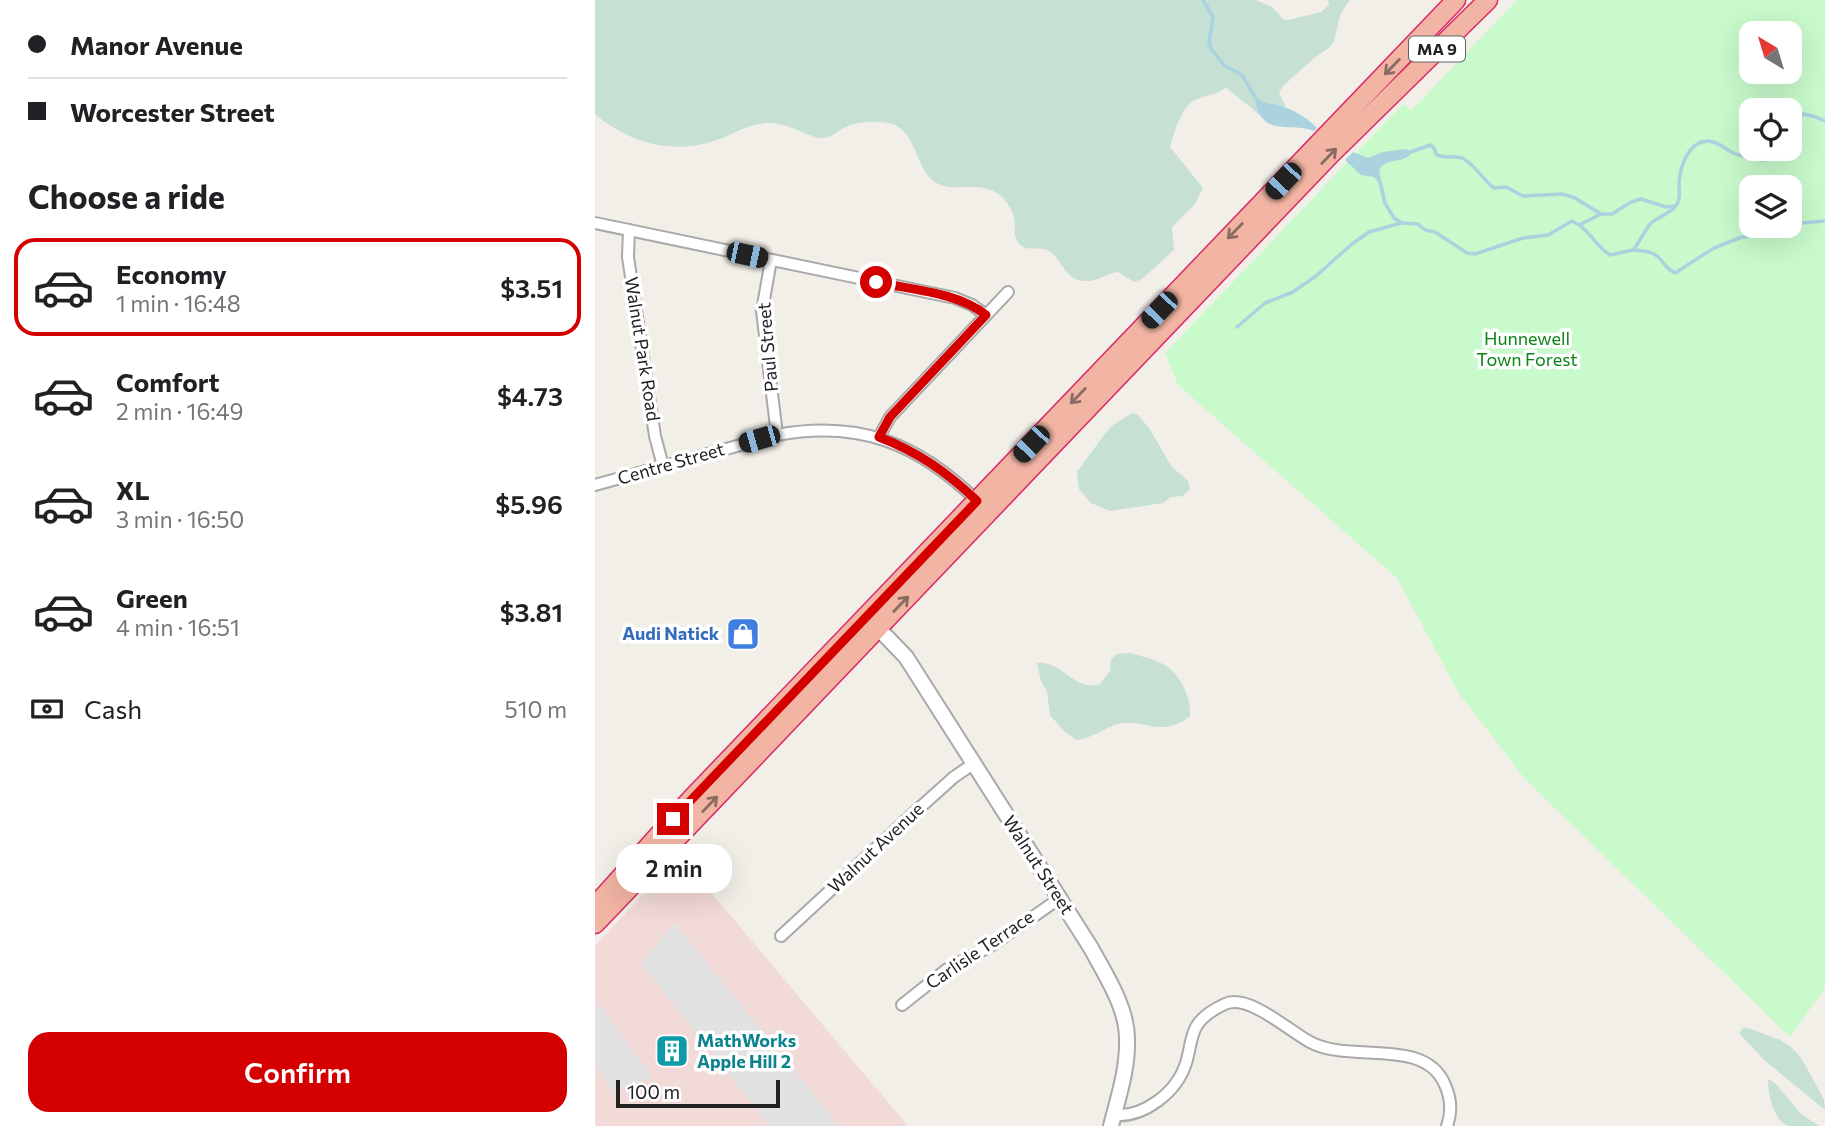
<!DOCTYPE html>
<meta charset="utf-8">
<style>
body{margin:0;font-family:Commissioner,sans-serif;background:#f6f6f6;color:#202124;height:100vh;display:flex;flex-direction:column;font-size:26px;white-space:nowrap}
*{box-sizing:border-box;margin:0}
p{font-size:23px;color:#757577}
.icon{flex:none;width:38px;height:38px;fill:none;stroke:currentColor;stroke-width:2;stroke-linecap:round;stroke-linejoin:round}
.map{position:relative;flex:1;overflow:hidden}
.details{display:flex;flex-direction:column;background:#fff;width:595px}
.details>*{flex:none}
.hud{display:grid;align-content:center;height:154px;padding:0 28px;background:#fff}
.needle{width:46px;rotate:322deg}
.controls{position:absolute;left:1144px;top:21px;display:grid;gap:14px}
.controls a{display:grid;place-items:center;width:63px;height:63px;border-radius:14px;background:#fff;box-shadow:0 7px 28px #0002;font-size:35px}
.scale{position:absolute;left:21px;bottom:18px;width:164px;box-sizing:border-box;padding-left:7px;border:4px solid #222;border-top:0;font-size:19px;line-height:24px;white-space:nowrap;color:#222;-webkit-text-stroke:5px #fff;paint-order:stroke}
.end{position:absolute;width:32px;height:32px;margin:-16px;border:9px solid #d40000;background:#fff;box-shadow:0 0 0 4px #fff}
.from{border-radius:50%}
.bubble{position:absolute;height:49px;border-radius:21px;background:#fff;box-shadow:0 7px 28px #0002;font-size:23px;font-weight:600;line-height:49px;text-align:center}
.car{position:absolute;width:21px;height:42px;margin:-21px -10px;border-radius:9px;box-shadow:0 0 5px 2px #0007;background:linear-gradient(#222 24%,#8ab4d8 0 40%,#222 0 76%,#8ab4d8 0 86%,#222 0)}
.hud b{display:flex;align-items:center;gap:24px;height:66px;font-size:26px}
.hud b+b{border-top:2px solid #e0e0e0}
.hud i{width:18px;height:18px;background:#202124}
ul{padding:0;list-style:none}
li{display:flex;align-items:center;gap:21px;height:98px;margin:0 14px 10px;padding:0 14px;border:4px solid transparent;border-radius:21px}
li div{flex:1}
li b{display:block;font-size:26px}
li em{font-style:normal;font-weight:600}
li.selected{border-color:#d40000}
li>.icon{width:63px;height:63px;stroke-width:1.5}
h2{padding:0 28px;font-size:32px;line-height:84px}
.pay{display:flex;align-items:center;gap:18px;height:77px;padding:0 28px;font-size:26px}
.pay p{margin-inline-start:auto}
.primary-button{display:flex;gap:14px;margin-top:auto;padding:14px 28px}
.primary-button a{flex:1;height:80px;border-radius:21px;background:#d40000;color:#fff;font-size:28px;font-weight:600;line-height:80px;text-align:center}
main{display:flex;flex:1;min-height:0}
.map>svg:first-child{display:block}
</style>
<main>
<section class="details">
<div class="hud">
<b><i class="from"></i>Manor Avenue</b>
<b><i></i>Worcester Street</b>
</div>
<h2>Choose a ride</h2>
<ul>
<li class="selected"><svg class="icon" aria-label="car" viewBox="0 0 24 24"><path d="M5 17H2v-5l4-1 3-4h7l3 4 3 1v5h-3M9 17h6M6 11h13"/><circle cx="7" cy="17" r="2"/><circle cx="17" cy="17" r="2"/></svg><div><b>Economy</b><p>1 min · 16:48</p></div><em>$3.51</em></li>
<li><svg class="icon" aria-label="car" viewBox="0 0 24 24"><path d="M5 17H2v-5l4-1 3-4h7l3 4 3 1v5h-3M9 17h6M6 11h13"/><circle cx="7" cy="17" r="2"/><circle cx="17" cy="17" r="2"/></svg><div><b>Comfort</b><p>2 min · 16:49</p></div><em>$4.73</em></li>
<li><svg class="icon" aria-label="car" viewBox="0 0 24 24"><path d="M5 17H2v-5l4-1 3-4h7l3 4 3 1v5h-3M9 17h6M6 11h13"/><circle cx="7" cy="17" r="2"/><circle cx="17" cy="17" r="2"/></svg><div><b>XL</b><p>3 min · 16:50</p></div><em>$5.96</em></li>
<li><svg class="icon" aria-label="car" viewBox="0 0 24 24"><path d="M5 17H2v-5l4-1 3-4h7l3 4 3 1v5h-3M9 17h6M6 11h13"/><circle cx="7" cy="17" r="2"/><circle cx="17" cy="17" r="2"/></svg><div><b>Green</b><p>4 min · 16:51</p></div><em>$3.81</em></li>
</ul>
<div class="pay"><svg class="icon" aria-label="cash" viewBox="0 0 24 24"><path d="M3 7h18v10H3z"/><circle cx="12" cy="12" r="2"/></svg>Cash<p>510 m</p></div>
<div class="primary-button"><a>Confirm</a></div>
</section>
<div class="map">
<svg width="1230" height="1126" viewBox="0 0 1230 1126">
<rect width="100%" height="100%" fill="#f2efe9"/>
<path fill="#f2dad9" d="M87,853L108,883L313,1126H0V946Z"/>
<g fill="#c6e0d4">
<path d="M0,0H661L677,7L688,19L693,20L726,12L734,5L733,0H755L745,15L739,42L734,48L719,58L687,87L684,93L691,107L674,105L659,97L668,119C657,106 643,99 631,87C623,95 611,95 600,100C587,105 579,133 575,147L608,188L600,204L577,227L579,250L547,279L539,282L523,272C513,273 503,281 493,281C471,282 469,264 457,253C446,242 428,257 421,238C418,231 421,224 419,217C417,208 408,196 400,192C380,180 352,196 335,178C321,163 320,134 300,125C288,120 265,121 253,126C245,129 238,137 229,138C217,140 194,122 174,123C152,123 138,135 119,141C77,155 32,142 0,114Z"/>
<path d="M537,413L543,415L554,428L577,467L593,481L595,489L588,496L576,497L568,503L515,511L496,503L484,489L482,472L509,435L518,425Z"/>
<path d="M535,653C546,656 558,659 568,664C584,672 597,698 595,716C567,738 553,720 527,723C510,726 498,739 481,740L469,731L455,715L452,691L446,681L442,663C462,661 473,680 491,685C495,686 500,685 504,685L515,671L516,659L522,654Z"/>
<path d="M1149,1027C1196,1043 1198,1041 1222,1086C1227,1096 1230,1098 1230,1110L1169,1060L1144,1033Z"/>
<path d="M1173,1079L1180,1083L1205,1113L1224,1126C1215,1126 1202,1126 1194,1126C1178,1121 1173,1094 1173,1079Z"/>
</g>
<path fill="#c8facc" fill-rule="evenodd" d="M922,0H1230V988L1195,1037L930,779L863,692L802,578L583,385L570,353L808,104L816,111ZM1157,33H1195V72H1157ZM1157,110H1195V149H1157ZM1157,187H1195V226H1157Z"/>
<g fill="#e2e2e2">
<path d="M80,923L244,1126H175L46,963Z"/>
<path d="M5,1005L58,1078L18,1091L0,1064V1008Z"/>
</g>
<g fill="#aad3df">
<path d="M659,96C672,106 680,103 692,108C704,113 713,119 722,128L719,131C692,121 667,140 659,96Z"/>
<path d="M811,149L817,152C808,166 793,155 784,170L787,186L779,177L766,175L750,160L758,152L773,158L788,152Z"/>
</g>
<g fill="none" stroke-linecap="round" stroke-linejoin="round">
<g stroke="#aad3df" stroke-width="3.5">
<path d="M608,0L618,17L614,43L617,50L629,65L647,75L660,97"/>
<path d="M1195,123L1208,114L1218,116L1230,121"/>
<path d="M813,153L835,145L839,148L841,154C850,160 859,154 869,159C881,166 888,180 899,188L911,187L928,196L967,194L980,198L1006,214"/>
<path d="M785,182L790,203L799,218L807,223L823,224L830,230L840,232L872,253L880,254L928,238L953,235L977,221C994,228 1000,246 1015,255L1038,250C1045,242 1049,231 1056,223C1064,216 1076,214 1082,204C1086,197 1084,191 1084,183C1085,167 1093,142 1112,141C1122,140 1132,151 1141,154C1150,158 1159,159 1168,160L1177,149"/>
<path d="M986,224L1006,214H1017L1036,202L1046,199L1071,207L1079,206"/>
<path d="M1195,224L1230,221"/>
<path d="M1038,250C1049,251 1059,251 1066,260C1071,266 1072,269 1080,273L1119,248L1147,237L1160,236L1188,226"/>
<path d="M642,327L670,303L698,292L721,276L757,244L774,232L806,223"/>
</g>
<defs>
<g id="minor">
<path d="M0,223L360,298L377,305L391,315"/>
<path d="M34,230L33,257L60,436L68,466"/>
<path d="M176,260L167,311L182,435"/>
<path d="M284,437L295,417L413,292"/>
<path d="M0,485L182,435C264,420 323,443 382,501"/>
<path d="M186,936L320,812L359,777L378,764"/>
<path d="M307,1005L351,970L399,944L465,898"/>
<path d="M518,1115C549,1118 582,1092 591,1063C595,1051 595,1038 601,1027C607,1016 619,1009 630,1004C653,993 694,1031 715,1042C755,1064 830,1036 850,1085C856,1098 857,1112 852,1126"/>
</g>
<path id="tertiary" d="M283,628L311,657L496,948C511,976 532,1007 532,1039C533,1069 523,1098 516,1126"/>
<g id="trunk">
<path d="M0,906L96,799L861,0"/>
<path d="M0,924L736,154L893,0"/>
</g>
</defs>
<use href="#minor" stroke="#a9a9a9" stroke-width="14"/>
<use href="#tertiary" stroke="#a9a9a9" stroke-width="18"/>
<use href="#trunk" stroke="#dc2a67" stroke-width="21"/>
<use href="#minor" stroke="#fff" stroke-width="10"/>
<use href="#tertiary" stroke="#fff" stroke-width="14"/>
<use href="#trunk" stroke="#f2b4a3" stroke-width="18"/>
</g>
<defs><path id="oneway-shaft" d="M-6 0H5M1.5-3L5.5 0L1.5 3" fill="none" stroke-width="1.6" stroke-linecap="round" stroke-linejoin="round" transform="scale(1.75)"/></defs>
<g stroke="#8a6b62">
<use href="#oneway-shaft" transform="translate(797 67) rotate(134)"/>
<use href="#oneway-shaft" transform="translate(734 156) rotate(-46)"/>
<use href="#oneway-shaft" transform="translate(640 231) rotate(134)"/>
<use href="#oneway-shaft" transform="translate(483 396) rotate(134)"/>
<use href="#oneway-shaft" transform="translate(306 604) rotate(-46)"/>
<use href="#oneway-shaft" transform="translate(115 804) rotate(-46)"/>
</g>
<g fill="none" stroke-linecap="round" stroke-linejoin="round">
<path stroke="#d40000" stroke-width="9" d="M78,819L382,501C352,472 323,452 284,437L295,417L391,315C362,292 317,290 281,282"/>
</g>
<defs>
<symbol id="shop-square" viewBox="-11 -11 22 22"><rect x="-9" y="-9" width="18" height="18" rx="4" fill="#3f7fe0" stroke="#fff"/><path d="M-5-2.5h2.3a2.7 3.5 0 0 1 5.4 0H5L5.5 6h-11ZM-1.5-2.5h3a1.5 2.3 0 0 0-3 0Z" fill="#fff"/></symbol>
<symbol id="building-square" viewBox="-11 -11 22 22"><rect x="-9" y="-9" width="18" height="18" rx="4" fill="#0f9aa8" stroke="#fff"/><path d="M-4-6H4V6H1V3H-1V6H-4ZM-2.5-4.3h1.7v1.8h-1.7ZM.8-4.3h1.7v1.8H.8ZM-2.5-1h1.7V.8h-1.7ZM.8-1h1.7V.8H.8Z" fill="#fff"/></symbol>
</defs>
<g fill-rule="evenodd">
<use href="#shop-square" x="129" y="615" width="38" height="38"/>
<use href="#building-square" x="58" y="1032" width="38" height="38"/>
</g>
<g text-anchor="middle" stroke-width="7" stroke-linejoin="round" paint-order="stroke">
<rect fill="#fff" stroke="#646464" stroke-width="2" x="814" y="36.5" width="56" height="25" rx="5"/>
<g font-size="16" font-weight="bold" fill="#222">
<text x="842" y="55">MA 9</text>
</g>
<g font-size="18" fill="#0c8416" stroke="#fff">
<text x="932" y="345">Hunnewell<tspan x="932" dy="21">Town Forest</tspan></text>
</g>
<g font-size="18" fill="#222" stroke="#fff">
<text transform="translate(173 347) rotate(-95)" y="6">Paul Street</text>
<text transform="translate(47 349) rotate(81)" y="6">Walnut Park Road</text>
<text transform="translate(76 464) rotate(-16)" y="6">Centre Street</text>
<text transform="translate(281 848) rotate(-43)" y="6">Walnut Avenue</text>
<text transform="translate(443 865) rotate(57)" y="6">Walnut Street</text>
<text transform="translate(385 950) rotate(-34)" y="6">Carlisle Terrace</text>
</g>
<g font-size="18" font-weight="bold" fill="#366cbe" stroke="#fff" text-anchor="end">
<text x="124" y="640">Audi Natick</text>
</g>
<g font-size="18" font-weight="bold" fill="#0d838f" stroke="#fff" text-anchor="start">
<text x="102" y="1047">MathWorks<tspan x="102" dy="21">Apple Hill 2</tspan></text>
</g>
</g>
</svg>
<div class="controls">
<a><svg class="needle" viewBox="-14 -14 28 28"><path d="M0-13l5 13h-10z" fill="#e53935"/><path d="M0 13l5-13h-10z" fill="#757577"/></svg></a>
<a><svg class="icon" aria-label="locate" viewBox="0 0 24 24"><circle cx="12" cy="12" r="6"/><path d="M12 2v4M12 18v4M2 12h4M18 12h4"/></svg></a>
<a><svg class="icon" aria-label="layers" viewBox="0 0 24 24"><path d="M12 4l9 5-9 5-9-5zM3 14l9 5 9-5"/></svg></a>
</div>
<div class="scale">100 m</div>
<i class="end from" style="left:281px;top:282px"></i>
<i class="end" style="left:78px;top:819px"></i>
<div class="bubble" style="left:21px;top:844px;width:116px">2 min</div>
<i class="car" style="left:688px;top:181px;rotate:223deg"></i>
<i class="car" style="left:152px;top:255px;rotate:102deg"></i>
<i class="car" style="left:564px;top:310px;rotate:224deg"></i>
<i class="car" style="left:164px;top:439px;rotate:254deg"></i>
<i class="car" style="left:436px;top:444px;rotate:224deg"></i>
</div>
</main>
